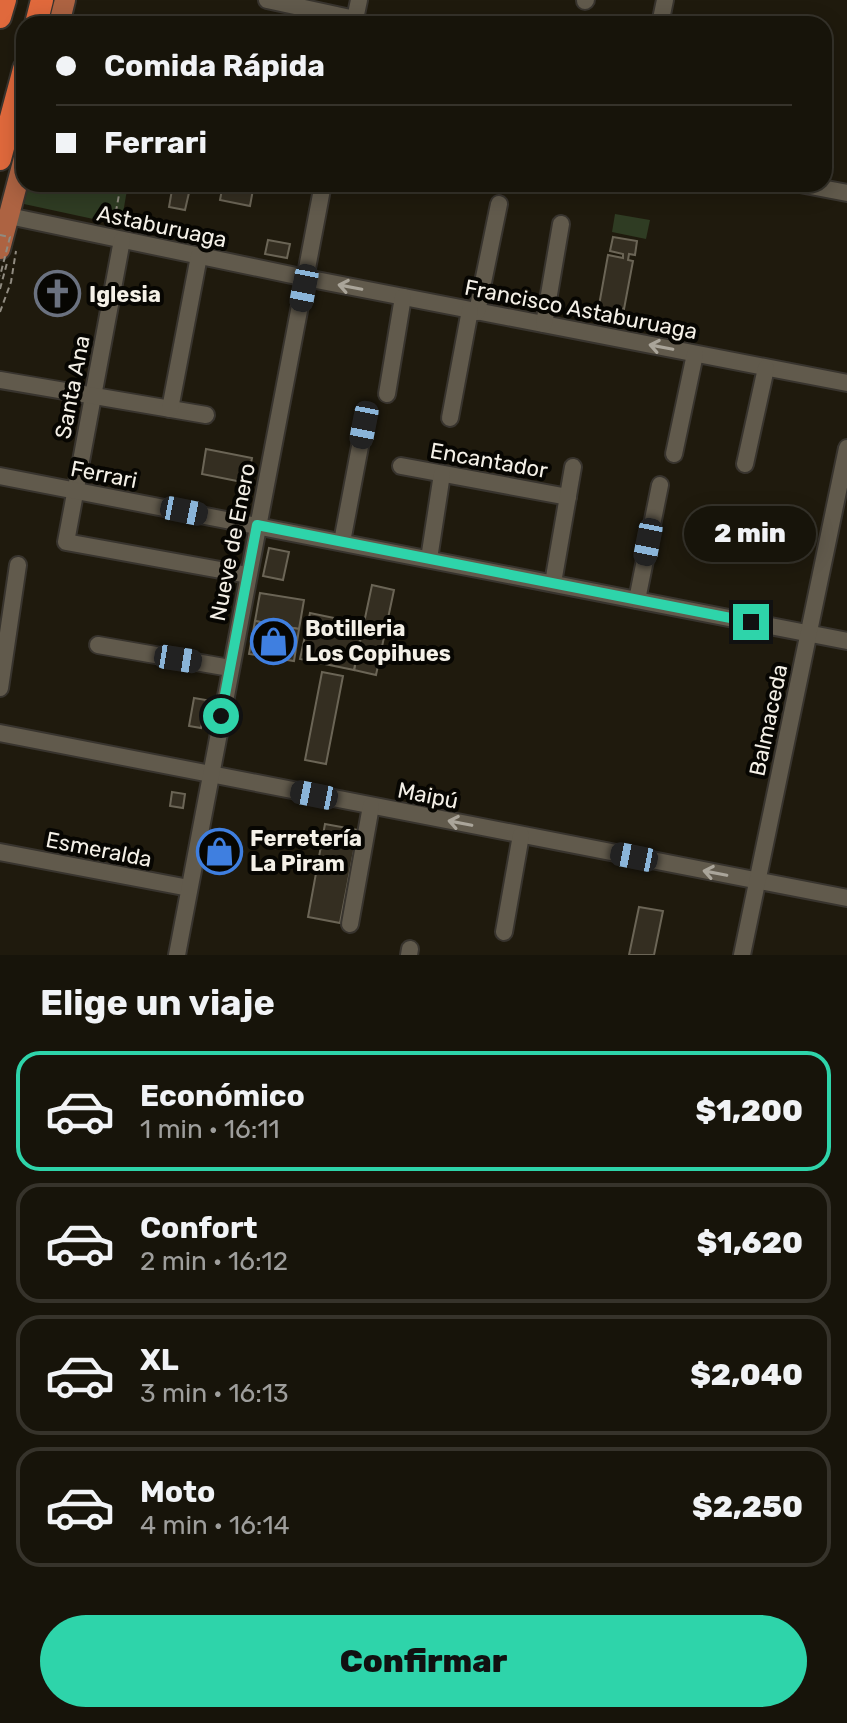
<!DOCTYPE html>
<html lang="es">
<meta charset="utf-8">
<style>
body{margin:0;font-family:Rubik,sans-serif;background:#201d13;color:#f1f3f6;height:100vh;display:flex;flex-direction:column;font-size:30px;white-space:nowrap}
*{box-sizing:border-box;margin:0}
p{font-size:26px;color:#9e9e9c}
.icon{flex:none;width:44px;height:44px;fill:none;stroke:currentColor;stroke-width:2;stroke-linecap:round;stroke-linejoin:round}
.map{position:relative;height:955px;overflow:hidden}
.drawer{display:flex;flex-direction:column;background:#17140a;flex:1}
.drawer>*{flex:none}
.banner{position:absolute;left:16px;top:16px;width:816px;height:176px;border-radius:24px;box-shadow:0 4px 20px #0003,0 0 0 2px #36332b;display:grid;align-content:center;height:176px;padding:0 40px;background:#17140a}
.end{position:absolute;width:36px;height:36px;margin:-18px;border:10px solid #2ed4aa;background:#111;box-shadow:0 0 0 4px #111}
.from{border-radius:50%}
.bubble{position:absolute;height:56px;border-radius:28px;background:#17140a;box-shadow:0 4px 20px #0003,0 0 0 2px #36332b;font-size:26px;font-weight:800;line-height:56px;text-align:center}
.car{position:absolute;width:24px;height:48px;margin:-24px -12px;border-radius:10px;box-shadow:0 0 6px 2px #0007;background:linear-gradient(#222 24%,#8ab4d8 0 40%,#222 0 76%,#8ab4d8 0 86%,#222 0)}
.banner b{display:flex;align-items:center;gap:28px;height:76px;font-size:30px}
.banner b+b{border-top:2px solid #36332b}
.banner i{width:20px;height:20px;background:#f1f3f6}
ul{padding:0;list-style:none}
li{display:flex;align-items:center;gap:24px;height:120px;margin:0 16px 12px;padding:0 24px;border:4px solid #36332b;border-radius:24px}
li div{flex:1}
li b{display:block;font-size:30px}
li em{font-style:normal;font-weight:800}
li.current{border-color:#2ed4aa}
li>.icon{width:72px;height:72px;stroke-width:1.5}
h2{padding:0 40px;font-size:36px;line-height:96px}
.action{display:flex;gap:16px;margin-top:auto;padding:16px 40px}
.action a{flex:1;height:92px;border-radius:48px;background:#2ed4aa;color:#111;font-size:32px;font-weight:800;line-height:92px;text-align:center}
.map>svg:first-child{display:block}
</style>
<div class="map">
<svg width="847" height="955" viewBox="0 0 847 955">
<rect width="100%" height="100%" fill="#1f1a0d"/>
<g fill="#2f3c23">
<path d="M29,184H128L121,225L24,204Z"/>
<path d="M615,214L650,220L646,239L612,232Z"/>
</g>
<g fill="#342e21" stroke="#6b6556" stroke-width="2">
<path d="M173,184H191L185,210L169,207Z"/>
<path d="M223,184H254L250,206L220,200Z"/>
<path d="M613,237L637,241L635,255L629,254L628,260L633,261L624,309L617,308L616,314L598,311L608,255L623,258V254L610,251Z"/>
<path d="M268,240L290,244L287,258L265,254Z"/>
<path d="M206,449L252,458L247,483L202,474Z"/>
<path d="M269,548L289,552L283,580L263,576Z"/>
<path d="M372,585L394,590L376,675L354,670Z"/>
<path d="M260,593L304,600L299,629L255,621Z"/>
<path d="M310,613L363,624L354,670L300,659Z"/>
<path d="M255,621L299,629L294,661L249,654Z"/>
<path d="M322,672L343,676L326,764L305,760Z"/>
<path d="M194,698L206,700L201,728L189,726Z"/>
<path d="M172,792L185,794L183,808L170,806Z"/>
<path d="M325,824L358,830L340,923L308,917Z"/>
<path d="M213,843L227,845L225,857L232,858L231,867L210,864Z"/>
<path d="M639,907L663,911L654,955H629Z"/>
</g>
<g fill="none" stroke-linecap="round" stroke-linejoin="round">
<defs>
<g id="minor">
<path d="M267,0L355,19"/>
<path d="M585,1L586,0"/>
<path d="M354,24L359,0"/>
<path d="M660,24L665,0"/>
<path d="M800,184L847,193"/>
<path d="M9,216L306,278L847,383"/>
<path d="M122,240L66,542L248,575"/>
<path d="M477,312L499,204"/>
<path d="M544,324L561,224"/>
<path d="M0,380L206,415"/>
<path d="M387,394L403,297"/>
<path d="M170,409L199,256"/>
<path d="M450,418L470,310"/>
<path d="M674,454L695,354"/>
<path d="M745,464L766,368"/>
<path d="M401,466L568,497"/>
<path d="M0,476L847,641"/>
<path d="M342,542L364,425"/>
<path d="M429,559L442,474"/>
<path d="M553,583L573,467"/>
<path d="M637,600L660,485"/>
<path d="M98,645L230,668"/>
<path d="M0,688L18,565"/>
<path d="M0,733L847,898"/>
<path d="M0,852L189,888"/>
<path d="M350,924L371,806"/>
<path d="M504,932L521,835"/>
<path d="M177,955L323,184"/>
<path d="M409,955L410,949"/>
<path d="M742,955L847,448"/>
</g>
<g id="major">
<path d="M59,24L65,0"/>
<path d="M0,249L24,158"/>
</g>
<g id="highway">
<path d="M0,17L5,0"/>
<path d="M36,24L42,0"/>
<path d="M0,159L24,69"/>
</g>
</defs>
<use href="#minor" stroke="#38342e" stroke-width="20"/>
<use href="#major" stroke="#38342e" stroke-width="24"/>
<use href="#highway" stroke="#38342e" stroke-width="26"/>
<g stroke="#908b80" stroke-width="2" stroke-dasharray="6 4" stroke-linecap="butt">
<path d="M114,222L121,184"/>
<path d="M0,289L7,263"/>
<path d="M0,312L11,282L16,251"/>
</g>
<use href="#minor" stroke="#615a4c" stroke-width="16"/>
<use href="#major" stroke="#ad6342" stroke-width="20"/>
<use href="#highway" stroke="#e0693c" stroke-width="22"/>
<path stroke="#908b80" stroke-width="2" stroke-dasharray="6 4" stroke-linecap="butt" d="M0,235L10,237L0,276"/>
</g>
<defs><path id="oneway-shaft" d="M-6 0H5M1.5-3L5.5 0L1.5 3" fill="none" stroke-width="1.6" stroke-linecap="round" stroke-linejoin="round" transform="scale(2)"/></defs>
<g stroke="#aaa59a">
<use href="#oneway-shaft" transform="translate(350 287) rotate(-169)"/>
<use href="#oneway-shaft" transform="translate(661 347) rotate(-169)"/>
<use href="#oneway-shaft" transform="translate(460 823) rotate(-169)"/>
<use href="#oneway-shaft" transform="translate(715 873) rotate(-169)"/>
</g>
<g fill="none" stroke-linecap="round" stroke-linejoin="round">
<path stroke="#2ed4aa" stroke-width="10" d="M221,716L257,525L751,622"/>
</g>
<defs>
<symbol id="church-ring" viewBox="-11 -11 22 22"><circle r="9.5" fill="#070602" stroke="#6b7280" stroke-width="1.5"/><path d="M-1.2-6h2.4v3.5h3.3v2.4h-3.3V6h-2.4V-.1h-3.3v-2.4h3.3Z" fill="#6b7280"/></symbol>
<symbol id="shop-ring" viewBox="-11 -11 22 22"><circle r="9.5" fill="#070602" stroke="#3f7fe0" stroke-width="1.5"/><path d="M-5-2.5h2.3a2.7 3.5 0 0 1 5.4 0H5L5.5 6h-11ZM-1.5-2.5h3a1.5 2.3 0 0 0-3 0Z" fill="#3f7fe0"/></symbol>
</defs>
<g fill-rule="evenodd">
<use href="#church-ring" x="32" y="268" width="51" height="51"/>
<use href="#shop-ring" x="248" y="616" width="51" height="51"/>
<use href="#shop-ring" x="194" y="826" width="51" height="51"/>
</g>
<g text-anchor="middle" stroke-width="8" stroke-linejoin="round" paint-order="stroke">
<g font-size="22" fill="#f4f0e7" stroke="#070602">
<text transform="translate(162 226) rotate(12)" y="8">Astaburuaga</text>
<text transform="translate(581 309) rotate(11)" y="8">Francisco Astaburuaga</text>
<text transform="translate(72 387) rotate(-79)" y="8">Santa Ana</text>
<text transform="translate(489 460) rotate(10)" y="8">Encantador</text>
<text transform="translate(104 474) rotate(11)" y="8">Ferrari</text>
<text transform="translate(232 542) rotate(-79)" y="8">Nueve de Enero</text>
<text transform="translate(768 720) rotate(-78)" y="8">Balmaceda</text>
<text transform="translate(428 795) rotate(11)" y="8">Maipú</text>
<text transform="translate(99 849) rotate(11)" y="8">Esmeralda</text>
</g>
<g font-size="22" font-weight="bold" fill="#f4f0e7" stroke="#070602" text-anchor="start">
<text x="89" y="302">Iglesia</text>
<text x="305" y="636">Botilleria<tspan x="305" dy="25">Los Copihues</tspan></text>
<text x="250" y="846">Ferretería<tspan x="250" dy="25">La Piram</tspan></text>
</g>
</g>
</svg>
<i class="end from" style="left:221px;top:716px"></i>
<i class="end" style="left:751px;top:622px"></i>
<div class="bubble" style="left:684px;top:506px;width:132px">2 min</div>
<i class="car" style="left:304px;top:288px;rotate:191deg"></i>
<i class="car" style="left:364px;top:425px;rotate:191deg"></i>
<i class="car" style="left:184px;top:511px;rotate:101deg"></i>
<i class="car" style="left:648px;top:542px;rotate:191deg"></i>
<i class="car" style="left:178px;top:659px;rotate:99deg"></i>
<i class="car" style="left:314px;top:795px;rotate:281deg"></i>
<i class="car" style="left:634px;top:857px;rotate:281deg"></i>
<div class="banner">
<b><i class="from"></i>Comida Rápida</b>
<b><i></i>Ferrari</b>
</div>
</div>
<section class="drawer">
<h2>Elige un viaje</h2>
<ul>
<li class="current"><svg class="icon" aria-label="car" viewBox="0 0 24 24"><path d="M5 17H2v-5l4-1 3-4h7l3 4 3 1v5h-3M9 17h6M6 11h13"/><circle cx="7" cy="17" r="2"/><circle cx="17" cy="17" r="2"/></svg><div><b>Económico</b><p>1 min · 16:11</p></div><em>$1,200</em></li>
<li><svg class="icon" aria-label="car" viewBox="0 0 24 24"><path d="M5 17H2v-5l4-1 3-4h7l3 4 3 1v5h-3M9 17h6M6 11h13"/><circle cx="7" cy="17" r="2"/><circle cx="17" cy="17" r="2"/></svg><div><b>Confort</b><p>2 min · 16:12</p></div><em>$1,620</em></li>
<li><svg class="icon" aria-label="car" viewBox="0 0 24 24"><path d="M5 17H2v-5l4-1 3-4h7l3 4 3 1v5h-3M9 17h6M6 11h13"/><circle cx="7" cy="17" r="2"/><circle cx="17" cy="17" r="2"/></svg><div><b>XL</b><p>3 min · 16:13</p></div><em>$2,040</em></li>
<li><svg class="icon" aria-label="car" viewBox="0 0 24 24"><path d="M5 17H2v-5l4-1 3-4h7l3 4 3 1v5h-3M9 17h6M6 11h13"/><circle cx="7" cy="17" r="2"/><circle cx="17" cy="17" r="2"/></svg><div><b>Moto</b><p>4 min · 16:14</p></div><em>$2,250</em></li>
</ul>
<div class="action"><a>Confirmar</a></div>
</section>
